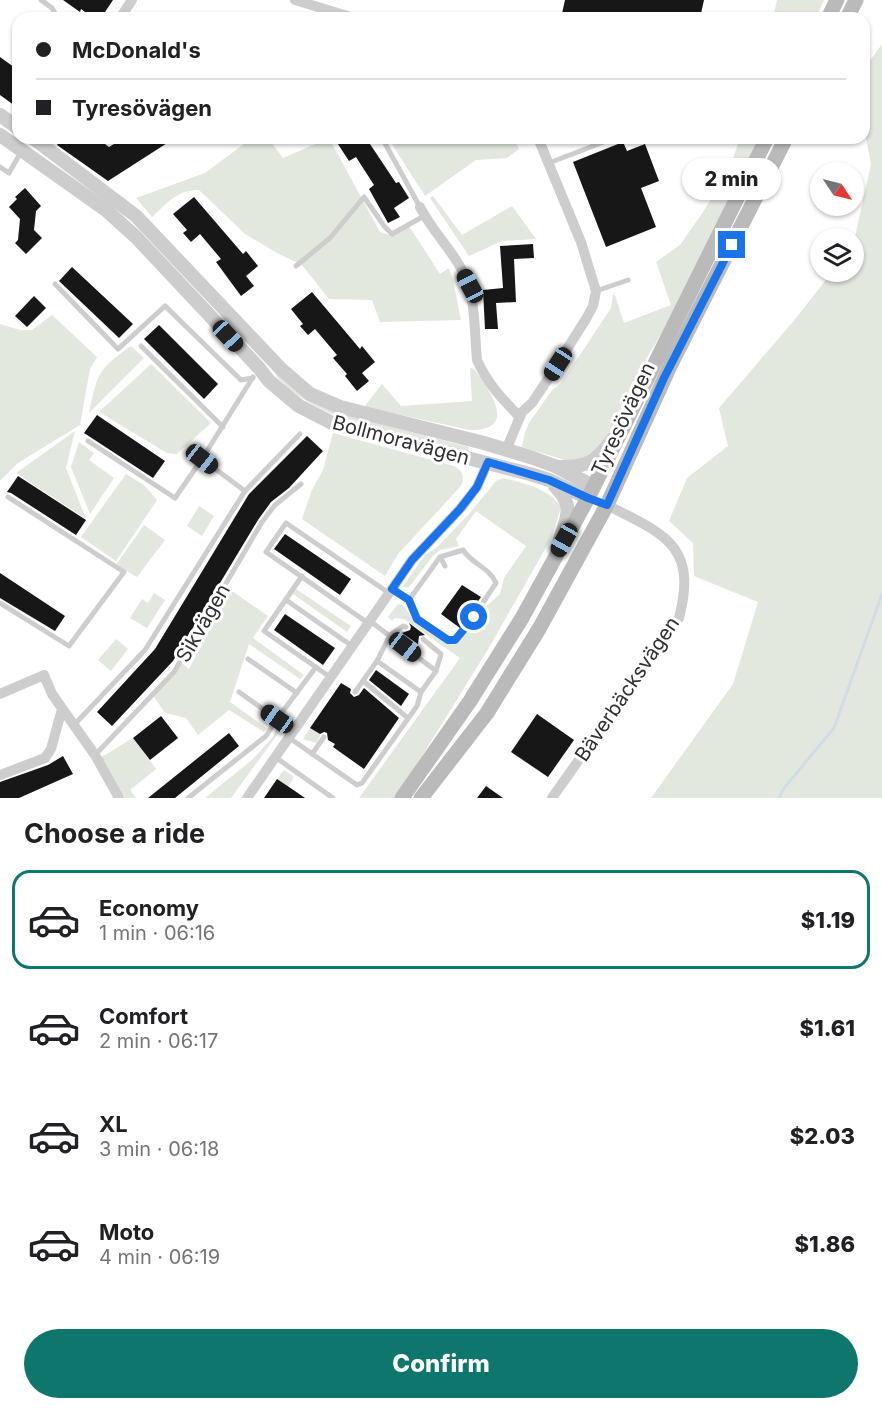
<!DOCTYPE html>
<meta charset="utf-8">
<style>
body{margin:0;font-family:Inter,sans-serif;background:#f2f2f2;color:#202124;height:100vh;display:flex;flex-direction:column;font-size:22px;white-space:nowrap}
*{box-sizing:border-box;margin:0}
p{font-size:20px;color:#757577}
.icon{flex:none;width:33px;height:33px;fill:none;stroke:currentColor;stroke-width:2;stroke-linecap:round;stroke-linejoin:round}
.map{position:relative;height:798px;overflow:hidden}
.side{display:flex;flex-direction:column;background:#fff;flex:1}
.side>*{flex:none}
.top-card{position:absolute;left:12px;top:12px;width:858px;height:132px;border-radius:18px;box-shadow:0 2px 4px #0004;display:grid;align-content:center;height:132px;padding:0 24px;background:#fff}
.needle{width:39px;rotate:125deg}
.controls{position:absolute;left:810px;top:162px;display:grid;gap:12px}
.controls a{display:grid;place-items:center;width:54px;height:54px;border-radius:50%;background:#fff;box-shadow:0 2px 4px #0004;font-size:30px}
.end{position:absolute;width:27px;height:27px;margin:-14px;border:8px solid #1a73e8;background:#fff;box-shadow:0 0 0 3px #fff}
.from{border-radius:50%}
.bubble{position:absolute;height:42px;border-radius:21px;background:#fff;box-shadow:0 2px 4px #0004;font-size:20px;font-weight:800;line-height:42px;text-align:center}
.car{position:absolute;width:18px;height:36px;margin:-18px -9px;border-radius:8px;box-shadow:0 0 4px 2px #0007;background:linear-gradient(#222 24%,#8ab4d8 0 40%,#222 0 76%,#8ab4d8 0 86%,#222 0)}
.top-card b{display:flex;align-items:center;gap:21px;height:57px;font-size:22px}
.top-card b+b{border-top:2px solid #e0e0e0}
.top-card i{width:15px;height:15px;background:#202124}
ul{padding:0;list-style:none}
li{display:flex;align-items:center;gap:18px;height:99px;margin:0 12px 9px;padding:0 12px;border:3px solid transparent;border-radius:18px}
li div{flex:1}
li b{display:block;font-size:22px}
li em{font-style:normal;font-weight:800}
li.active{border-color:#0f766e}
li>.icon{width:54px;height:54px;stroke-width:1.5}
h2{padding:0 24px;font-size:27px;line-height:72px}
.action{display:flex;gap:12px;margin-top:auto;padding:12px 24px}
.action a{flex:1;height:69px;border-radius:36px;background:#0f766e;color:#fff;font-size:24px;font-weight:800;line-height:69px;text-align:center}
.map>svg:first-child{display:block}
</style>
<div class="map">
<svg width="882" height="798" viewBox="0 0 882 798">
<rect width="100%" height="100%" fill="#fff"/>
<g fill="#e2e8dd">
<path d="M777,0H824L816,18H773Z"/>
<path d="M882,44V798H651L733,684L758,602L694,576L693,543L669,521L687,478L728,446L719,408L796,318L832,272H854V241L871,164L864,128V69Z"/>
<path d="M252,138H268L283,158L329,138L380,232L393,236L409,226L440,274L449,268L453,280L461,320L380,322L372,300L329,299L302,265L277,253L245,234L199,190C178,189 166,204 152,217L136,198L205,173Z"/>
<path d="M388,138H514L519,149L507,158L476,160L425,196Z"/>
<path d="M740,138H760L677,308L640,369L609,434L590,457L568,461L522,447L525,432L529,423L552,390L560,384L582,352L611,308L613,295H615L624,323L671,305L656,262L680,245L703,212L729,170Z"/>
<path d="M433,196L462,235L512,206L536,239L502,241L469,256L430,198Z"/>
<path d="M52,315L97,357L90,369L80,425L18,463L0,481V324L20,330H32Z"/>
<path d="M131,346L144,358L89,413C98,373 97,370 131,346Z"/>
<path d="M151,364L211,423L177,454L167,453L99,412Z"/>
<path d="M470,368L474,369C490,390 519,431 470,430L364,407L382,384L401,406L472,401Z"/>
<path d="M279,374L339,413L469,447V452C443,445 417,439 392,432C348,421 307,410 276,376Z"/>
<path d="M75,431L66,468L86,519L16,473Z"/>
<path d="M333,433L454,466C463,471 466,478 460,487L398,554L385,576L302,519L311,492L323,470Z"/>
<path d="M79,442L94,453L89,460L114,478L90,514L71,467Z"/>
<path d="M126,474L144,485L157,500L116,561L81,537Z"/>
<path d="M504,478C525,484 548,488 561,507L552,537L487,651L396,798H359L460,658L404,619L395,618L392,621L388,617L398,604L403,605L414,621L453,645L458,642L477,615L500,594L504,578L526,546L476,511L456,539L459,546L440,550L433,556L409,587L406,588L403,586L425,555L436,548L469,514L496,481Z"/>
<path d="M199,506L214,516L202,536L187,526Z"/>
<path d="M144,525L165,540L137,577L116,565Z"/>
<path d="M229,589L268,616L253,638L304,675L300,679L249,644L230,702L268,729L264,732L229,710L198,735L186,718L165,713L153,695L182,663L189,669L216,618L212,616Z"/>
<path d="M296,589L351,626L347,632L293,594Z"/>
<path d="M154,593L165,600L147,628L130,618L142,599L148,603Z"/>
<path d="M116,639L128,649L111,671L98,660Z"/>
<path d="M278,727L280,731L231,798H205L253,759L272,738Z"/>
<path d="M310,728L321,735L316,743L303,739Z"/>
<path d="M133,738L156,769L130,790L136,798H125L100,758Z"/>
<path d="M284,770L294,777L288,787L277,779Z"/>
</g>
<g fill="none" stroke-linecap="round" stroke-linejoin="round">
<path stroke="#cfdde8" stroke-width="3" d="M779,798L784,788L834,728L882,594"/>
</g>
<g fill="#171717">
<path d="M63,0H113L101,18H93L81,9L80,12Z"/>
<path d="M565,0H704L700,18H561Z"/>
<path d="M0,57L18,70V108L0,95Z"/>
<path d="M62,138H97L109,147L124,138H175L108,181L57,145Z"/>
<path d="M334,138H366L396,183L399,182L409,198L394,208L400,217L388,223L369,189L374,185L356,157L349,161Z"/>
<path d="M623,142L627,151L645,144L659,181L641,188L656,227L606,247L573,162Z"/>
<path d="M25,188L41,206L36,211L34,230L42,238L26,254L15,243L18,240L20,219L9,207L17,199L15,197Z"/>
<path d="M194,197L243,254L246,251L258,266L246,276L254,286L241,296L216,262L221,259L200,234L191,242L183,233L187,230L173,214Z"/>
<path d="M533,244L534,258L514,259L516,302L496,303L498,329H485L483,290L503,288L500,246Z"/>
<path d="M72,267L133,324L119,338L59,281Z"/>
<path d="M312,292L360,349L362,346L375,362L362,373L369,381L357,391L345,376L347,374L333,358L337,355L315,329L308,335L300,326L303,324L291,309Z"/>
<path d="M34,296L46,308L27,327L15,316Z"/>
<path d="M159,325L218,384L204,399L144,339Z"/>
<path d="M97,415L165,461L153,478L84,433Z"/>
<path d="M307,436L323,451L289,488L271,502L258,520L173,661L112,726L97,712L155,649L249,494Z"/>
<path d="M18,476L86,520L76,535L11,493L7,492Z"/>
<path d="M285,534L351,579L340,595L274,549Z"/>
<path d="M0,573L65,616L55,631L0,598Z"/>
<path d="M462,585L481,597L460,628L441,614Z"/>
<path d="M285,614L335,648L323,665L274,630Z"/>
<path d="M409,623L425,635L419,636L418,644L402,633L410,630L411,627Z"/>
<path d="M376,670L409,694L401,706L369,680Z"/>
<path d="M341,683L351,689L350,693L354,697L359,695L364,688L399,718L364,769L333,747L335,744L328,740L327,733L324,732L320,734L310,728Z"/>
<path d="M537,714L574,740L548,777L511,752Z"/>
<path d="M161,716L178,738L150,760L133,738Z"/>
<path d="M229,733L239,746L175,798H148Z"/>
<path d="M63,756L73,774L19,798H0V782L48,765Z"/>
<path d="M277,779L289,787L305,798H264Z"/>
<path d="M486,786L503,798H477Z"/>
</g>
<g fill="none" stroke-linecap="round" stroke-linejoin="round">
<g stroke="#cdcdcd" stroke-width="5">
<path d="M41,0L52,8L58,18"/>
<path d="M382,138L420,207"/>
<path d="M659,138L660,141"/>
<path d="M549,163L614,138"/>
<path d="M0,167L9,173L21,152"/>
<path d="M296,266L330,238L364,197L384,226L392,234L424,216"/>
<path d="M55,284L118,349L165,306L241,380L253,378"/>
<path d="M596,291L628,280"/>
<path d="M141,346L223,427"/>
<path d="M88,441L175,498L202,459L253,377"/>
<path d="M202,459L245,491"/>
<path d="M440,557L445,566"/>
<path d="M302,576L264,631L330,677"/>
<path d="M392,589L409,600L440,557L463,550C473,565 489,567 496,583L462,634L455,640H448L417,619L409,600"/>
<path d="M286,600L352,646"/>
<path d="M0,603L69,646L124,572L8,497"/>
<path d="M370,621L436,671L421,692L377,661"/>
<path d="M368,623L266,552L286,523L389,593"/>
<path d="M423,639L441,654L436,671"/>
<path d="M248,659L297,693"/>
<path d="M363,681L408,718"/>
<path d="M355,692L377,661L390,635L403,626L406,627"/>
<path d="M74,725L145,650L245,491L300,434"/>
<path d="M292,731L277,719L316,667"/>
<path d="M288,737L357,785L362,783L417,706L421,692"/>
<path d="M312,754L324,737"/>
<path d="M95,755L174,672L262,522L275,505L301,484"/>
<path d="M275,757L333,798"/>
<path d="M188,798L266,736L277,719L239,692"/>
</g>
<g stroke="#cdcdcd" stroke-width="10">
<path d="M295,0L354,18"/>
<path d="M120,18L132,0"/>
<path d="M420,207C434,235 459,256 469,286C475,303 475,341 477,360C487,383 502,399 520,417"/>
<path d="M506,450L522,412L532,403L546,382L586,319L593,306L596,291L581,242L538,138"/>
<path d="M0,694L44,675L52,694L95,755L119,798"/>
<path d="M0,775L45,758L51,749L62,709"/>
<path d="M247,798L412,560L460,509L477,487L488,462"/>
<path d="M552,798L679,618C698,545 664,534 607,505"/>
</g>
<g stroke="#cdcdcd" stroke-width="14">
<path d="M0,115L18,128"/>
<path d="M0,135L106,210L136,237L259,368L269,381L299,406L334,424L530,474L549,480L588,498"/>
<path d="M33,138L136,216L281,369L310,394L340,407L484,443L530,457L555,466L593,486"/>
<path d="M560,467C589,467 596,462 613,439"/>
<path d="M555,486C574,506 568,515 560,539"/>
</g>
<g stroke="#bababa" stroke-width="15">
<path d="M828,18L837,0"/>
<path d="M847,18L856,0"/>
<path d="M402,798L470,701L522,618L588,498L767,138"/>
<path d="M421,798L487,713L539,629L607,505L671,364L786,138"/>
</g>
</g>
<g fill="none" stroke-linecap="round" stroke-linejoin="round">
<path stroke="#1a73e8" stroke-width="8" d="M474,617L455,640H448L417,619L409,600L392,589L412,560L460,509L477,487L488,462L549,480L588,498L607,505L664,378L732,245"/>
</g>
<g text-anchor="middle" stroke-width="6" stroke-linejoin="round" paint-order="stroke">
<g font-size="20" fill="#303030" stroke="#fff">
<text transform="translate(623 419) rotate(-65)" y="7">Tyresövägen</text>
<text transform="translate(401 440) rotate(15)" y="7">Bollmoravägen</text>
<text transform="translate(203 623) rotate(-60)" y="7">Sikvägen</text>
<text transform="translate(627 689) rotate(-56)" y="7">Bäverbäcksvägen</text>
</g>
</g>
</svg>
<div class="controls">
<a><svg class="needle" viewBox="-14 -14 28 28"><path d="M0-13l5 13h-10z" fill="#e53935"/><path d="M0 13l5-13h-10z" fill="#757577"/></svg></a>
<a><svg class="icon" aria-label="layers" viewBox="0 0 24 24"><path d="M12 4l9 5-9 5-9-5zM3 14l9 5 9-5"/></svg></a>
</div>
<i class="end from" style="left:474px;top:617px"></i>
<i class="end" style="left:732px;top:245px"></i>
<div class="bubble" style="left:682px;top:158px;width:99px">2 min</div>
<i class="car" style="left:470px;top:286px;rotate:332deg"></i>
<i class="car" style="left:228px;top:336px;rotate:137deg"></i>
<i class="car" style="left:558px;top:364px;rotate:213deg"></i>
<i class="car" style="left:202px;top:459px;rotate:128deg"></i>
<i class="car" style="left:564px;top:540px;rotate:209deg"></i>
<i class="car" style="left:405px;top:647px;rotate:128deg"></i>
<i class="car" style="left:277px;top:719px;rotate:305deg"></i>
<div class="top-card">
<b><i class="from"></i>McDonald's</b>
<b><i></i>Tyresövägen</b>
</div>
</div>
<section class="side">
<h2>Choose a ride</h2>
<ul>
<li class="active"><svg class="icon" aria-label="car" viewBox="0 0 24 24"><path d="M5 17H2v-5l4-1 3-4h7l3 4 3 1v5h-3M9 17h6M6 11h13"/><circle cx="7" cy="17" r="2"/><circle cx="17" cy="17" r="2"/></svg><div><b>Economy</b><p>1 min · 06:16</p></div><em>$1.19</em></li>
<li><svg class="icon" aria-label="car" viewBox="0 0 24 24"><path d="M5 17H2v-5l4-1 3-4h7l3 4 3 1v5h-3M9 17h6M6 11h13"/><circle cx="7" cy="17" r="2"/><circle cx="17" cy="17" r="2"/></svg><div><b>Comfort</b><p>2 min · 06:17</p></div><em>$1.61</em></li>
<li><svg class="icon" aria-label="car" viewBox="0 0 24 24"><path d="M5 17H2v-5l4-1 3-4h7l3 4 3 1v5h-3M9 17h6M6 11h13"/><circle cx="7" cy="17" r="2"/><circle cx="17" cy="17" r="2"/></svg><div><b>XL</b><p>3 min · 06:18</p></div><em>$2.03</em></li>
<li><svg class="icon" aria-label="car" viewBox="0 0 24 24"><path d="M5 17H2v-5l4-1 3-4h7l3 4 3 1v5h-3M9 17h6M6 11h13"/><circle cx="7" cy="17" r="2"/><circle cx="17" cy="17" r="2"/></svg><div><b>Moto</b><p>4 min · 06:19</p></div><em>$1.86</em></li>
</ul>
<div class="action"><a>Confirm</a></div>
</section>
